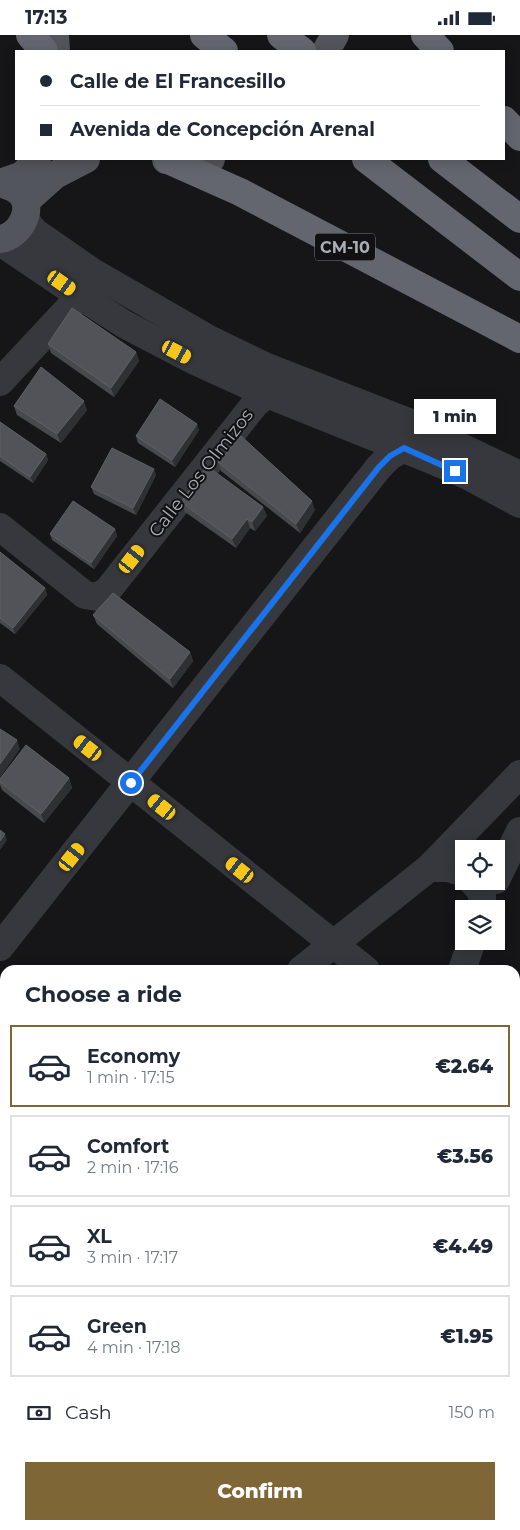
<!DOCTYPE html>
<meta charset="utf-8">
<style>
body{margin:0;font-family:Montserrat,sans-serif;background:#f6f6f7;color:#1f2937;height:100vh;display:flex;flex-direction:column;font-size:19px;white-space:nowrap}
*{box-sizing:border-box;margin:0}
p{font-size:16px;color:#747a83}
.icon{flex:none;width:28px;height:28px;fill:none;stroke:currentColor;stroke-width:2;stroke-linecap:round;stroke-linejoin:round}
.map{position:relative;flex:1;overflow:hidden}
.sheet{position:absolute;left:0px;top:930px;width:520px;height:565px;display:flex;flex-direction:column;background:#fff;border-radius:15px 15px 0 0;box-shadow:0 2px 12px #0003}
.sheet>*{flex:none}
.top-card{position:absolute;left:15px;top:15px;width:490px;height:110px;border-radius:0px;box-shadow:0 2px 12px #0003;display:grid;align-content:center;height:110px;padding:0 25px;background:#fff}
.fabs{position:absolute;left:455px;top:805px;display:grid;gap:10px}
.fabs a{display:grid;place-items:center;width:50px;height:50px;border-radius:0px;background:#fff;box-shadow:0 2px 12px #0003;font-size:25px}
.end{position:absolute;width:22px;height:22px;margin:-11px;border:6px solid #1a73e8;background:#fff;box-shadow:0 0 0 2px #fff}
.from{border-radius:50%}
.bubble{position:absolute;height:35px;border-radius:0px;background:#fff;box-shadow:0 2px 12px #0003;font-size:16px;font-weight:800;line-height:35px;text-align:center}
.car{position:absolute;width:15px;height:30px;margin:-15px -8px;border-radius:6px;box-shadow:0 0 4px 1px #0007;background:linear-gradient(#f5c518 24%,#345 0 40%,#f5c518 0 76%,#345 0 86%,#f5c518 0)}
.top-card b{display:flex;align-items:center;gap:18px;height:48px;font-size:19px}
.top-card b+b{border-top:1px solid #e0e1e3}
.top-card i{width:12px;height:12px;background:#1f2937}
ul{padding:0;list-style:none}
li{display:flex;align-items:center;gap:15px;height:82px;margin:0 10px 8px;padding:0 15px;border:2px solid #e0e1e3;border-radius:0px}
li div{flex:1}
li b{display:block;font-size:19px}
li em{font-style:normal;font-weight:800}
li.active{border-color:#7e6636}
li>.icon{width:45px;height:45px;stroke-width:1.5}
h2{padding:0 25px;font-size:22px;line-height:60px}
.pay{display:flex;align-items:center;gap:12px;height:55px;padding:0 25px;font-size:19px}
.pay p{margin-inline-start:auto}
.cta{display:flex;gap:10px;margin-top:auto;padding:10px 25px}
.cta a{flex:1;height:58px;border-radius:0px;background:#7e6636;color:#fff;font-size:20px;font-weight:800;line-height:58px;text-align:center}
.status{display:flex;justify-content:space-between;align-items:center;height:35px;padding:0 25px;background:#fff;direction:ltr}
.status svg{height:14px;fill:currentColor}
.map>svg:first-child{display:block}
</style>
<div class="status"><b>17:13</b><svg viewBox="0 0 49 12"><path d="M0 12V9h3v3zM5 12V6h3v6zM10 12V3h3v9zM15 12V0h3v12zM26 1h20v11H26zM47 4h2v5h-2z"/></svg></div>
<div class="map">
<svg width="520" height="1495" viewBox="0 0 520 1495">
<rect width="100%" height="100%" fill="#161618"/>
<g fill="#1e261f">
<path d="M5,1340V1426L0,1424V1348Z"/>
<path d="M0,1478L5,1479V1490H37L52,1495H0Z"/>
<path d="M188,1490H325L323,1495H203Z"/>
</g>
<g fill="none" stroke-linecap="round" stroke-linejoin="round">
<g stroke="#37383d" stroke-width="28">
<path d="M25,182L29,190L35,197L94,238L207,303L267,332L406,386L520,440"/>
<path d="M0,207L76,258L124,289L195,326L267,359L429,424L468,441L520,469"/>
<path d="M0,347L70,272L76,258"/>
<path d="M0,492L85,560L97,562L108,555L255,369L267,359"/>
<path d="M0,643L366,935"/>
<path d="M429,833H448L464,838"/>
<path d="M496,845L520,796"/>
<path d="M472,846L482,857V874"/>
<path d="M0,912L379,432L390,421L404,413"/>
<path d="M301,935L429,833L520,739"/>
<path d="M462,935L472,906"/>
<path d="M515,1053L520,1057"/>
<path d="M0,1114L5,1118"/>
<path d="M0,1294L5,1285"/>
<path d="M0,1455L5,1457"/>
<path d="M117,1490L133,1495"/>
<path d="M355,1495L357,1490"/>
</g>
<g stroke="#53555c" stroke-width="28">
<path d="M55,0L56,16"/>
<path d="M326,16L335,0"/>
<path d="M166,125L203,126L211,124"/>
<path d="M0,148C6,150 13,152 18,156C37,171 20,202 0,204"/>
<path d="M0,148L23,140L37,124"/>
<path d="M26,166L55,140L86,124"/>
</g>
<g stroke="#63666e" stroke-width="28">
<path d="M30,0L44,16"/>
<path d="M204,0L224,16"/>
<path d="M281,0L302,16"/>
<path d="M425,0L440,16"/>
<path d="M504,85L520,102"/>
<path d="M366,124L520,242"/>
<path d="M442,124L520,184"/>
<path d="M168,125L240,157L520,304"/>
</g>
</g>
<g fill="#47494d">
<path d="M48,309L136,317L139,326L114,362L51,318Z"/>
<path d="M14,371L87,375L61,408L17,380Z"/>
<path d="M0,387L46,419L48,425L33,448L0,426Z"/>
<path d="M199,395L175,432L138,408L136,401Z"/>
<path d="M218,427L315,475L300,498L221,436Z"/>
<path d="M156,440L136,480L94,459L91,452Z"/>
<path d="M181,467L263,472L267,481L255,496L250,493L236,513L185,477Z"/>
<path d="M115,494L117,501L94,534L52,505L50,499Z"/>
<path d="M0,517L45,553L47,560L15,599L0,588Z"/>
<path d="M93,580L190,617L193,626L173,653L97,589Z"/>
<path d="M69,743L72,753L44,788L2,755L0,750V744Z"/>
<path d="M520,944V1036L515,1032V950Z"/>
<path d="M515,1075L520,1080V1429L515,1428Z"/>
</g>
<g fill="#2f3033">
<path d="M136,317L139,326L114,362L111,353Z"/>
<path d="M84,366L87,375L61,408L57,399Z"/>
<path d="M197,389L199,395L175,432L172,425Z"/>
<path d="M46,419L48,425L33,448L30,442Z"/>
<path d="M154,434L156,440L136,480L133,473Z"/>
<path d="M312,466L315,475L300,498L296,489Z"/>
<path d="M263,472L267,481L255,496L252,487Z"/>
<path d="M247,484L250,493L236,513L232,504Z"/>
<path d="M115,494L117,501L94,534L91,528Z"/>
<path d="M45,553L47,560L15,599L13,593Z"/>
<path d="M190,617L193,626L173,653L170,644Z"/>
<path d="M17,705L20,714L0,743V729Z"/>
<path d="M69,743L72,753L44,788L41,779Z"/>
<path d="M5,799L7,805L0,815V806Z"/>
<path d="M5,1227V1245L0,1254V1236Z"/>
</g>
<g fill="#525359" stroke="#5f6168">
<path d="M72,273L136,317L111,353L48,309Z"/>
<path d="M41,332L84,366L57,399L14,371Z"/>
<path d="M160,364L197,389L172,425L136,401Z"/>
<path d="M0,387L46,419L30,442L0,421Z"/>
<path d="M241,401L312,466L296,489L218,427Z"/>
<path d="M112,413L154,434L133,473L91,452Z"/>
<path d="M207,431L263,472L252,487L247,484L232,504L181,467Z"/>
<path d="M73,466L115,494L91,528L50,499Z"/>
<path d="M0,517L45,553L13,593L0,583Z"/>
<path d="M113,558L190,617L170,644L93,580Z"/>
<path d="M0,694L17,705L0,729Z"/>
<path d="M26,710L69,743L41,779L0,747V744Z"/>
<path d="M0,795L5,799L0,806Z"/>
<path d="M520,944V1028L515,1024V950Z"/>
<path d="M515,1075L520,1080V1419L515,1418Z"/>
<path d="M0,1123L5,1126V1227L0,1236Z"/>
</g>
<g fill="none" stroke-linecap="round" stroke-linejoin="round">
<path stroke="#1a73e8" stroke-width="6" d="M131,748L379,432L390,421L404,413L455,436"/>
</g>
<g text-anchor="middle" stroke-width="4" stroke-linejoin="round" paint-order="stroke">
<rect fill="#111113" stroke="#7b7e86" stroke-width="1" x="315" y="198.5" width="60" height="27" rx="4"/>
<g font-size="16" font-weight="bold" fill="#a8adb8">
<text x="345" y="218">CM-10</text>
</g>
<g font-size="18" fill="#a8adb8" stroke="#111113">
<text transform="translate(201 438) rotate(-52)" y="6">Calle Los Olmizos</text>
</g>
</g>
</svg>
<div class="fabs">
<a><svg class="icon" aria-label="locate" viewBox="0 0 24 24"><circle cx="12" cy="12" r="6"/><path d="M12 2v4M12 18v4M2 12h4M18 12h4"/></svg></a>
<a><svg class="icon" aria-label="layers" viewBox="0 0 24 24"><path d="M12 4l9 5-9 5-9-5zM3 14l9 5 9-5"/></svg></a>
</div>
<i class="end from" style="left:131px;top:748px"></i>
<i class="end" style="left:455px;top:436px"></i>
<div class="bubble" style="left:414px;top:364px;width:82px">1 min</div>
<i class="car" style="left:62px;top:248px;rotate:125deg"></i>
<i class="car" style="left:177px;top:317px;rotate:118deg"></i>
<i class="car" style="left:132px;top:524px;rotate:38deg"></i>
<i class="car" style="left:88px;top:713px;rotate:308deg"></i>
<i class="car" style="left:162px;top:772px;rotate:309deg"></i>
<i class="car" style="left:72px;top:822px;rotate:39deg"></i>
<i class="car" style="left:240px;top:835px;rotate:308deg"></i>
<div class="top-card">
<b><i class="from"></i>Calle de El Francesillo</b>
<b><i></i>Avenida de Concepción Arenal</b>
</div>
<section class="sheet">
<h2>Choose a ride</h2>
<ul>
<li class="active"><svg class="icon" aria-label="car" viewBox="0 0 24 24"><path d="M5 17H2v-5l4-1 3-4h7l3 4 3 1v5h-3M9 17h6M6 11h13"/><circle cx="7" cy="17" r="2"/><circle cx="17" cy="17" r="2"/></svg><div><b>Economy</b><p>1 min · 17:15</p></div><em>€2.64</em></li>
<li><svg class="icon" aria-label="car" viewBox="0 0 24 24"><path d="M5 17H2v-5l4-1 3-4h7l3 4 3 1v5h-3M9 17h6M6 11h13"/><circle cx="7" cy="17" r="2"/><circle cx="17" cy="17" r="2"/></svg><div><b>Comfort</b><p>2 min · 17:16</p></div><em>€3.56</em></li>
<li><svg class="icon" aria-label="car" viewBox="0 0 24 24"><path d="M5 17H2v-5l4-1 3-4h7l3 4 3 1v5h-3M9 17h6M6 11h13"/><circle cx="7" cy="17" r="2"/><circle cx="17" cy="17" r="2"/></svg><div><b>XL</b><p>3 min · 17:17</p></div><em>€4.49</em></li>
<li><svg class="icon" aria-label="car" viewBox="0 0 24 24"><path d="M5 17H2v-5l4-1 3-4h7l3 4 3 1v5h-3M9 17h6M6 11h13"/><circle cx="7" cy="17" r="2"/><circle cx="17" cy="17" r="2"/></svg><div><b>Green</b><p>4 min · 17:18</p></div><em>€1.95</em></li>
</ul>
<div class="pay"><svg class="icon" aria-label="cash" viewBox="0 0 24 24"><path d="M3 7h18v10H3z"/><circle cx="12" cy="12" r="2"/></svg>Cash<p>150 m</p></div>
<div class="cta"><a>Confirm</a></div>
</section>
</div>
